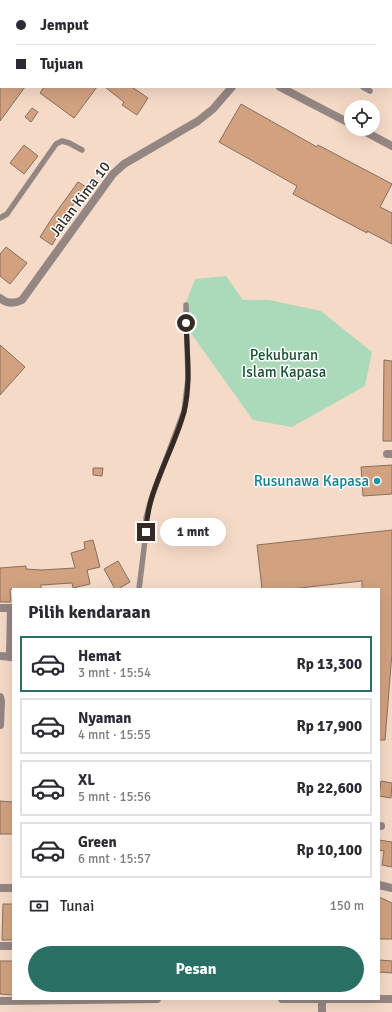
<!DOCTYPE html>
<html lang="id">
<meta charset="utf-8">
<style>
body{margin:0;font-family:Signika,sans-serif;background:#f7f7f7;color:#2b2b33;height:100vh;display:flex;flex-direction:column;font-size:15px;white-space:nowrap}
*{box-sizing:border-box;margin:0}
p{font-size:13px;color:#7c7c81}
.icon{flex:none;width:22px;height:22px;fill:none;stroke:currentColor;stroke-width:2;stroke-linecap:round;stroke-linejoin:round}
.map{position:relative;flex:1;overflow:hidden}
.side{position:absolute;left:12px;top:588px;width:368px;height:412px;display:flex;flex-direction:column;background:#fff;border-radius:0px;box-shadow:0 4px 16px #0002}
.side>*{flex:none}
.guide{position:absolute;left:0px;top:0px;width:392px;height:88px;box-shadow:0 4px 16px #0002;display:grid;align-content:center;height:88px;padding:0 16px;background:#fff}
.controls{position:absolute;left:344px;top:100px;display:grid;gap:8px}
.controls a{display:grid;place-items:center;width:36px;height:36px;border-radius:50%;background:#fff;box-shadow:0 4px 16px #0002;font-size:20px}
.end{position:absolute;width:18px;height:18px;margin:-9px;border:5px solid #362b24;background:#fff;box-shadow:0 0 0 2px #fff}
.from{border-radius:50%}
.bubble{position:absolute;height:28px;border-radius:14px;background:#fff;box-shadow:0 4px 16px #0002;font-size:13px;font-weight:700;line-height:28px;text-align:center}
.guide b{display:flex;align-items:center;gap:14px;height:38px;font-size:15px}
.guide b+b{border-top:1px solid #e1e1e2}
.guide i{width:10px;height:10px;background:#2b2b33}
ul{padding:0;list-style:none}
li{display:flex;align-items:center;gap:12px;height:56px;margin:0 8px 6px;padding:0 8px;border:2px solid #e1e1e2;border-radius:0px}
li div{flex:1}
li b{display:block;font-size:15px}
li em{font-style:normal;font-weight:700}
li.current{border-color:#2a6f63}
li>.icon{width:36px;height:36px;stroke-width:1.5}
h2{padding:0 16px;font-size:18px;line-height:48px}
.pay{display:flex;align-items:center;gap:10px;height:44px;padding:0 16px;font-size:15px}
.pay p{margin-inline-start:auto}
.primary-button{display:flex;gap:8px;margin-top:auto;padding:8px 16px}
.primary-button a{flex:1;height:46px;border-radius:24px;background:#2a6f63;color:#fff;font-size:16px;font-weight:700;line-height:46px;text-align:center}
.map>svg:first-child{display:block}
</style>
<div class="map">
<svg width="392" height="1012" viewBox="0 0 392 1012">
<rect width="100%" height="100%" fill="#f5dac7"/>
<path fill="#abdabb" d="M226,276L243,300H269L321,311L372,352L365,386L292,427L253,420L180,318L195,279Z"/>
<g fill="#d2a280" stroke="#876f5f">
<path d="M0,87H25L0,121Z"/>
<path d="M44,87H97L74,118L40,93Z"/>
<path d="M105,87H132L148,98L137,115L122,105L124,102Z"/>
<path d="M241,104L317,147L318,145L392,184L380,207L392,213V244L367,231V233L293,194L297,186L219,142Z"/>
<path d="M32,108L38,112L31,122L25,117Z"/>
<path d="M24,145L38,156L24,174L10,163Z"/>
<path d="M78,182L86,187L60,223L64,226L52,245L40,237L52,218Z"/>
<path d="M6,247L27,263L10,284L0,276V254Z"/>
<path d="M0,345L25,367L0,395Z"/>
<path d="M384,360L392,361V441H383Z"/>
<path d="M392,465V494L363,496L361,467Z"/>
<path d="M93,468H103L102,476L93,475Z"/>
<path d="M392,530V653L385,740H379V589H362V581L291,589H262L257,545Z"/>
<path d="M93,540L100,567L87,570L90,584L73,588L72,583L41,585V589H10L11,602H0V568L26,566V569L41,570L75,568L71,553L85,549L84,542Z"/>
<path d="M118,561L130,582L118,589H115L104,569Z"/>
<path d="M381,781L392,783L391,798L379,796Z"/>
<path d="M0,801L13,802V834H0Z"/>
<path d="M379,840L392,842V867L382,865L384,851L379,850Z"/>
<path d="M379,897L392,903V939H379Z"/>
<path d="M3,904H13V940H2Z"/>
<path d="M379,960L392,961V973L379,972Z"/>
<path d="M0,961H13V995L0,994Z"/>
</g>
<g fill="none" stroke-linecap="round" stroke-linejoin="round">
<g stroke="#948683" stroke-width="5.5">
<path d="M303,1L304,0"/>
<path d="M363,87L370,91"/>
<path d="M0,218L7,214L56,144L62,141L69,143L82,150"/>
<path d="M139,589L146,532V518L151,499L184,411L188,379L186,305"/>
</g>
<g stroke="#948683" stroke-width="8">
<path d="M280,87L351,124"/>
<path d="M360,129L392,146"/>
<path d="M0,298C7,304 14,304 22,300L113,174L124,164L198,121L213,109L232,87"/>
<path d="M387,454H392"/>
<path d="M0,608H13"/>
<path d="M0,656L13,657"/>
<path d="M10,657L11,608"/>
<path d="M0,697L1,701L0,725"/>
<path d="M379,826H381"/>
<path d="M379,885L392,888"/>
<path d="M0,888H13"/>
<path d="M0,946H13"/>
<path d="M282,999H392"/>
<path d="M0,1001L157,999"/>
<path d="M322,1012V999"/>
</g>
</g>
<g fill="none" stroke-linecap="round" stroke-linejoin="round">
<path stroke="#362b24" stroke-width="5" d="M146,532C147,489 173,453 184,412C191,384 187,352 186,323"/>
</g>
<circle fill="#0f9aa8" stroke="#fff" stroke-width="1.5" cx="377" cy="481" r="4"/>
<g text-anchor="middle" stroke-width="3" stroke-linejoin="round" paint-order="stroke">
<g font-size="15" fill="#362b24" stroke="#fff">
<text transform="translate(80 199) rotate(-53)" y="5">Jalan Kima 10</text>
</g>
<g font-size="15" fill="#145131" stroke="#fff">
<text x="284" y="360">Pekuburan<tspan x="284" dy="17">Islam Kapasa</tspan></text>
</g>
<g font-size="15" fill="#0d838f" stroke="#fff" text-anchor="end">
<text x="369" y="486">Rusunawa Kapasa</text>
</g>
</g>
</svg>
<div class="controls">
<a><svg class="icon" aria-label="locate" viewBox="0 0 24 24"><circle cx="12" cy="12" r="6"/><path d="M12 2v4M12 18v4M2 12h4M18 12h4"/></svg></a>
</div>
<i class="end from" style="left:186px;top:323px"></i>
<i class="end" style="left:146px;top:532px"></i>
<div class="bubble" style="left:160px;top:518px;width:66px">1 mnt</div>
<div class="guide">
<b><i class="from"></i>Jemput</b>
<b><i></i>Tujuan</b>
</div>
<section class="side">
<h2>Pilih kendaraan</h2>
<ul>
<li class="current"><svg class="icon" aria-label="car" viewBox="0 0 24 24"><path d="M5 17H2v-5l4-1 3-4h7l3 4 3 1v5h-3M9 17h6M6 11h13"/><circle cx="7" cy="17" r="2"/><circle cx="17" cy="17" r="2"/></svg><div><b>Hemat</b><p>3 mnt · 15:54</p></div><em>Rp 13,300</em></li>
<li><svg class="icon" aria-label="car" viewBox="0 0 24 24"><path d="M5 17H2v-5l4-1 3-4h7l3 4 3 1v5h-3M9 17h6M6 11h13"/><circle cx="7" cy="17" r="2"/><circle cx="17" cy="17" r="2"/></svg><div><b>Nyaman</b><p>4 mnt · 15:55</p></div><em>Rp 17,900</em></li>
<li><svg class="icon" aria-label="car" viewBox="0 0 24 24"><path d="M5 17H2v-5l4-1 3-4h7l3 4 3 1v5h-3M9 17h6M6 11h13"/><circle cx="7" cy="17" r="2"/><circle cx="17" cy="17" r="2"/></svg><div><b>XL</b><p>5 mnt · 15:56</p></div><em>Rp 22,600</em></li>
<li><svg class="icon" aria-label="car" viewBox="0 0 24 24"><path d="M5 17H2v-5l4-1 3-4h7l3 4 3 1v5h-3M9 17h6M6 11h13"/><circle cx="7" cy="17" r="2"/><circle cx="17" cy="17" r="2"/></svg><div><b>Green</b><p>6 mnt · 15:57</p></div><em>Rp 10,100</em></li>
</ul>
<div class="pay"><svg class="icon" aria-label="cash" viewBox="0 0 24 24"><path d="M3 7h18v10H3z"/><circle cx="12" cy="12" r="2"/></svg>Tunai<p>150 m</p></div>
<div class="primary-button"><a>Pesan</a></div>
</section>
</div>
